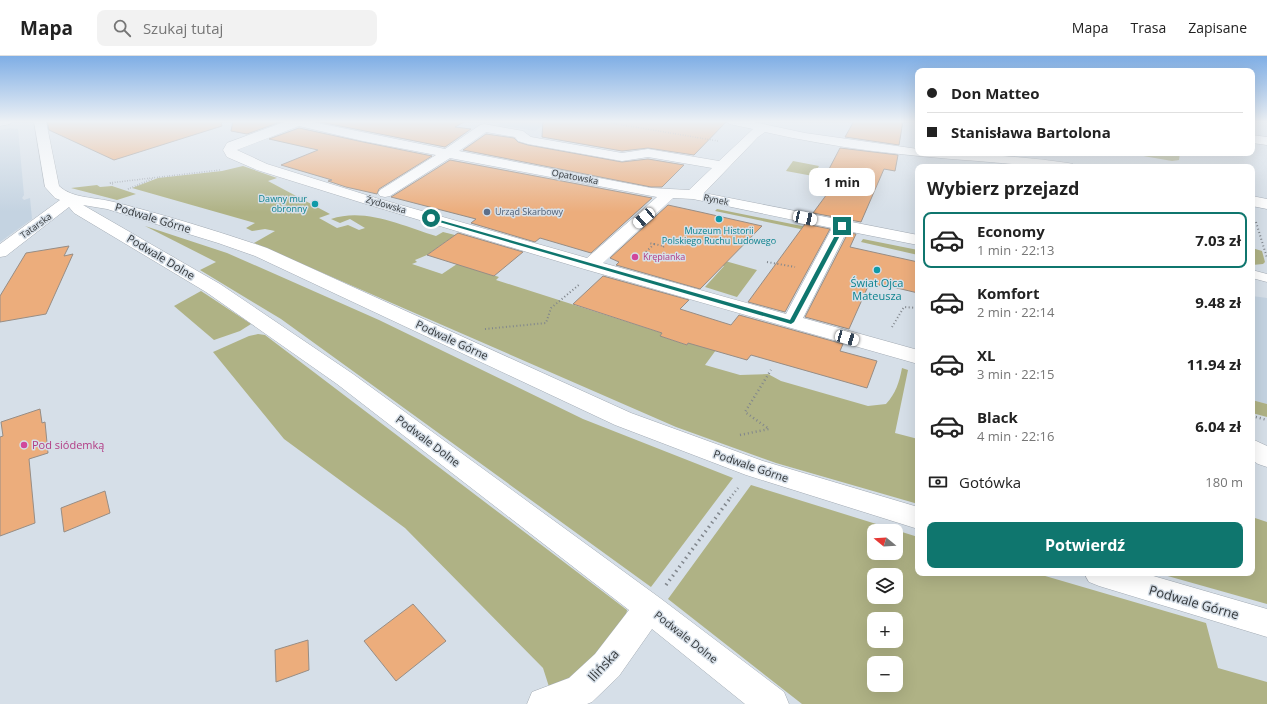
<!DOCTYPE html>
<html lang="pl">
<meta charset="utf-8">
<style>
body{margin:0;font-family:"Open Sans",sans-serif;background:#f2f2f2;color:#222;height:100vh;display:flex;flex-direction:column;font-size:15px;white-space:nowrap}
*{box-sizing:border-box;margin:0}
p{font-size:13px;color:#767676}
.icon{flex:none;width:22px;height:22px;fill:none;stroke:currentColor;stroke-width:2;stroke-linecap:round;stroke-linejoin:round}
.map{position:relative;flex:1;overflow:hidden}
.sheet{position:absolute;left:915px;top:108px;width:340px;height:412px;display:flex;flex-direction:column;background:#fff;border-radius:8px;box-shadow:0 4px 16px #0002}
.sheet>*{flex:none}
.banner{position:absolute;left:915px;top:12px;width:340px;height:88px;border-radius:8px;box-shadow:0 4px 16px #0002;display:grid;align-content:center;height:88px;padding:0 12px;background:#fff}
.needle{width:26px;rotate:288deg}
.buttons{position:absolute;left:867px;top:468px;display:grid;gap:8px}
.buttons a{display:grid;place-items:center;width:36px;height:36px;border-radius:8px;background:#fff;box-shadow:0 4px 16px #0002;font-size:20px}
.end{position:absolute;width:18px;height:18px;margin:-9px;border:5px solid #0f766e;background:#fff;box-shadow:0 0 0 2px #fff}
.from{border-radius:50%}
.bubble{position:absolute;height:28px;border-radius:8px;background:#fff;box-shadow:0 4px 16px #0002;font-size:13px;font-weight:700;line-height:28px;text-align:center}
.car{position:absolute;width:12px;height:24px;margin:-12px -6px;border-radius:5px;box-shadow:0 0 3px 1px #0007;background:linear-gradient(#fff 24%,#345 0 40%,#fff 0 76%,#345 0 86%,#fff 0)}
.banner b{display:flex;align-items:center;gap:14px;height:38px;font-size:15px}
.banner b+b{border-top:1px solid #e0e0e0}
.banner i{width:10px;height:10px;background:#222}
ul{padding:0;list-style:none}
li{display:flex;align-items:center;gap:12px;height:56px;margin:0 8px 6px;padding:0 4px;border:2px solid transparent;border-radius:8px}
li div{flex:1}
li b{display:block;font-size:15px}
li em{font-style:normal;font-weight:700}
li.active{border-color:#0f766e}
li>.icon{width:36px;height:36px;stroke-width:1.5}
h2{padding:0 12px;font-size:18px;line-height:48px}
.pay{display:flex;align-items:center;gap:10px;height:44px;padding:0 12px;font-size:15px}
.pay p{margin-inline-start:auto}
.cta{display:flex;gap:8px;margin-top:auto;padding:8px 12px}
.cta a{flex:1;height:46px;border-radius:8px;background:#0f766e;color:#fff;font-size:16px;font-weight:700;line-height:46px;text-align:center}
header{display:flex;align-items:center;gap:24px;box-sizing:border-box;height:56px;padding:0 20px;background:#fff;border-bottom:1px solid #e0e0e0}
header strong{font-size:19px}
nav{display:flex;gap:22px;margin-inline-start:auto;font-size:14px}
.search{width:280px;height:36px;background:#f2f2f2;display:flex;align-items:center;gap:10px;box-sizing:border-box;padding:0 14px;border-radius:8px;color:#767676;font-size:15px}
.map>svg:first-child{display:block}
</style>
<header>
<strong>Mapa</strong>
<div class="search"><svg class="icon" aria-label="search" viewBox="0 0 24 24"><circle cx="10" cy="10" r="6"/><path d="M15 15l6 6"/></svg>Szukaj tutaj</div>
<nav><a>Mapa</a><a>Trasa</a><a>Zapisane</a></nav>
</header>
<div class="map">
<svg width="1267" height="648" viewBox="0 0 1267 648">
<rect width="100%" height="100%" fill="#d6dfe8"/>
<g fill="#c4d3e1">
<path d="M503,65H551L535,75L496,69Z"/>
<path d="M10,72L18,73L24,139L22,142L24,144L30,142L32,163L0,186V74Z"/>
<path d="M1252,240L1267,242V348L1252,344Z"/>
</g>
<g fill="#afb285" fill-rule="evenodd">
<path d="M1126,97H1180L1179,104L1172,105Z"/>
<path d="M793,105L819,110L813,120L786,115Z"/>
<path d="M243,110L277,122L268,125L330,158L319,162L337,172L348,169L359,174L365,172L350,163L340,167L331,163C365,151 403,170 436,180L443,176L455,179L427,199L415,204L417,206L412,208L442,218L457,208L499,221L496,224L662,277L660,280L687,289L689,286L716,294L705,309L740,319L768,318L781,325L868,350L886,348C896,337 899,327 902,312L908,314L895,377L918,383V448L776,407L676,371L254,187L275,175L265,173L252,175L246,172L255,167L132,132L158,122L222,115Z"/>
<path d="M97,129L100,131L112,130L136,138L117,144L71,132Z"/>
<path d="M717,153L812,172L810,175L715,155Z"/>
<path d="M145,170L227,197L284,222L379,264L583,363L733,422L651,531L281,263L200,214L216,206Z"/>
<path d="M863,183L918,194V199L861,186Z"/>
<path d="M1252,192L1262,195L1265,206L1263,208L1252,209Z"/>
<path d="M697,197L757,214L737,241L705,231L724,210L689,200Z"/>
<path d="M201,235L251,268L240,275L214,284L174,250Z"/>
<path d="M258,278L265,279L627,554L625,566L577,626L551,637L543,612L405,472L284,383L213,296L249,280Z"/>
<path d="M1252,344L1267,348V361L1252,357Z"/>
<path d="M751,429L918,481V517H1035L1206,567L1218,612L1267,626V648H802L668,543ZM874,475H896V497H874ZM874,519H896V541H874ZM874,563H896V585H874ZM874,607H896V629H874Z"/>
<path d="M1252,461L1267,466V548L1157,517H1252Z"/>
</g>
<g fill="#ecad7c" stroke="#978d85">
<path d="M47,65H221L222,70L114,104L49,74Z"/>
<path d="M233,65H283L247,78L231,75Z"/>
<path d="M315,65H466L455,71L471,73L445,91Z"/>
<path d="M543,65H726V66L694,99L648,92L622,95L542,81Z"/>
<path d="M854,65H903L899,89L845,81Z"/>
<path d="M299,72L363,86L432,100L379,133L377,138L346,131L328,125L332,124L281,109L318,94L269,83Z"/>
<path d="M486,78L514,82L518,86L528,89L622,106L648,103L684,109L662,131H651L463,94Z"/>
<path d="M840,92L898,99L895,115L884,113L861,166L813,157L838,123L828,115Z"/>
<path d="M450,104L652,142L591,197L540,182L535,186L471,167L476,163L391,141Z"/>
<path d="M668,149L700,156L762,170L700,233L616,209L619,206L610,202Z"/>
<path d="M805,168L830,173L785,256L748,246Z"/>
<path d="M458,177L523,196L494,220L427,199Z"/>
<path d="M848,177L856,178L850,191L918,206V237L880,228L879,230L869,228L849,273L805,261Z"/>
<path d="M69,190L64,200L73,198L46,258L0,266V240L26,197Z"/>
<path d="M603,220L689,244L680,253L731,269L739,259L843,288L840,295L877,305L867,332L751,299L747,304L688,287L687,289L660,280L662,277L573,248Z"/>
<path d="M40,353L42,367L45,366L48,397L29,403L35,467L0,480V381L3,380L1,366Z"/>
<path d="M105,435L110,457L64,476L61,452Z"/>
<path d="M413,548L446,585L396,625L364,585Z"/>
<path d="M308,584L309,614L276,626L275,594Z"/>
</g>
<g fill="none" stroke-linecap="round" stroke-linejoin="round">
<defs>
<path id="service" d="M1252,214L1267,218V226L1252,222Z"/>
<g id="minor">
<path d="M34,65H46L59,130C73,143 96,141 114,146C165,159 217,175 267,192L631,357L763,405L918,451V473L746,419L615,369L255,200L218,187L107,153L83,149L220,228L353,318L660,542L784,636L789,648H745L652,573L619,620L592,646L587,648H527L532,636L569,622L595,598L629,554L337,328L206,236L74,157L69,151L6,200L0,201V188L60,144L55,142L45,131Z"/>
<path d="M287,65H308L445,93L480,69L484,68L523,75L531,81L622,97L648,93L719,105L753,73L729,68L727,65H749L805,77L918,93V97C969,97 1018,100 1068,107L1073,108L1075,111C1042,111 1011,108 978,105C907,100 835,92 765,76L758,81L704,137L918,179V189L847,175L803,262L918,294V308L584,213L366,148L257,114L227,101L223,94L227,87ZM299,70L363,85L436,99L380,134L378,137L380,140L385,141L390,140L450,102L657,141L587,202L376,142L267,108L237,94ZM486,76L515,81L518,85L528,88L622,105L648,101L712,112L689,134L651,132L459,95ZM673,142L693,143L832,172L786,258L603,207Z"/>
<path d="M1252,79L1267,81V89L1252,87Z"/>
<path d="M1252,140L1267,143V153L1252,150Z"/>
<path d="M1252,383L1267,390V411L1258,408L1252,404Z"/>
<path d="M1084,517H1143L1267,553V581L1099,530L1089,526Z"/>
</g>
<path id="tertiary" d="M0,65H12L10,68L0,70Z"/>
</defs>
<use href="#service" stroke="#a3abb4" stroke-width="1"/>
<use href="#minor" stroke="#a3abb4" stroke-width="1"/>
<use href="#tertiary" stroke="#a3abb4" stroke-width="1"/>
<g stroke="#80868c" stroke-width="1.5" stroke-dasharray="0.5 2" stroke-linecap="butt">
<path d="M599,65L718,85"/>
<path d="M113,128L109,127L220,114"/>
<path d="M128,133L152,123"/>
</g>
<g stroke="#80868c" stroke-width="2" stroke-dasharray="1 2.5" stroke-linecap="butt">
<path d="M1256,166L1267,202"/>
<path d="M654,188L664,190L663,191"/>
<path d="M646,196L654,188L648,187"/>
<path d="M767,206L795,211"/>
<path d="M892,271L904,251L918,252"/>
<path d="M485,273L546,267L551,252L580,228"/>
</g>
<g stroke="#80868c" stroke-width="2.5" stroke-dasharray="1 3" stroke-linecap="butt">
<path d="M1252,360L1267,364"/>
<path d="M740,379L769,373L745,356L771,314"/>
<path d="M730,442L738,432"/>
</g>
<path stroke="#80868c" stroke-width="3.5" stroke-dasharray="1.5 4" stroke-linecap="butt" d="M666,529L731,441"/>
<use href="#service" fill="#fff" fill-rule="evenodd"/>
<use href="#minor" fill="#fff" fill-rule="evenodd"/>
<use href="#tertiary" fill="#fff" fill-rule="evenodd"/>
</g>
<linearGradient id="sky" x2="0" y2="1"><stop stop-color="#7faee5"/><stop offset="0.42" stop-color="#edf1f5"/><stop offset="1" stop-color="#edf1f5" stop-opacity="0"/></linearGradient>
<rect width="1267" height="156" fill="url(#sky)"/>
<path fill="#0f766e" d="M429,161L790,264L840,170L842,168L845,170L794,266L791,268L429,163Z"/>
<g fill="#0f9aa8" stroke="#d6dfe8" stroke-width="1.5">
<circle cx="315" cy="148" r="4"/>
<circle cx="719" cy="163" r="4"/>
<circle cx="877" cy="214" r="4"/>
</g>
<circle fill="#5c6f8a" stroke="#d6dfe8" stroke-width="1.5" cx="487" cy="156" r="4"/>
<g fill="#d1479c" stroke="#d6dfe8" stroke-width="1.5">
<circle cx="635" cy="201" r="4"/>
<circle cx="24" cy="389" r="4"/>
</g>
<g text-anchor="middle" stroke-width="3" stroke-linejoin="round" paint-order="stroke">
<g font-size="9" fill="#34383b" stroke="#d6dfe8">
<text transform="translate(575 121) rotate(11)" y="3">Opatowska</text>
<text transform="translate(716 144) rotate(12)" y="3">Rynek</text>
<text transform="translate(386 149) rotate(16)" y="3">Żydowska</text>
<text transform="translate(36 170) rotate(-36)" y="3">Tatarska</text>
</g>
<g font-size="9" fill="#0d838f" stroke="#d6dfe8" text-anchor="end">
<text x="307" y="146">Dawny mur<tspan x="307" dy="10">obronny</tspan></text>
<text x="719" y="178" text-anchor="middle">Muzeum Historii<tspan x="719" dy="10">Polskiego Ruchu Ludowego</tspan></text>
</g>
<g font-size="9" fill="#4e5e75" stroke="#d6dfe8" text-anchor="start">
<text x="495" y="159">Urząd Skarbowy</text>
</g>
<g font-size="9" fill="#b23c85" stroke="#d6dfe8" text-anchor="start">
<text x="643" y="204">Krępianka</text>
</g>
<g font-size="11" fill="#34383b" stroke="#d6dfe8">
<text transform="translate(153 162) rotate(17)" y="4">Podwale Górne</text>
<text transform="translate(161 201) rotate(31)" y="4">Podwale Dolne</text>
<text transform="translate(452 284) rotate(25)" y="4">Podwale Górne</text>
<text transform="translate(428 385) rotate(37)" y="4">Podwale Dolne</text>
<text transform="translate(751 410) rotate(19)" y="4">Podwale Górne</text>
<text transform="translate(686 581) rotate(38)" y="4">Podwale Dolne</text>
</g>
<g font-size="11" fill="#0d838f" stroke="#d6dfe8">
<text x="877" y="231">Świat Ojca<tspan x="877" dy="13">Mateusza</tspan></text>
</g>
<g font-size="11" fill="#b23c85" stroke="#d6dfe8" text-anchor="start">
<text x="32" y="393">Pod siódemką</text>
</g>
<g font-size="13" fill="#34383b" stroke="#d6dfe8">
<text transform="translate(1194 546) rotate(16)" y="5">Podwale Górne</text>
<text transform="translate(603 609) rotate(-47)" y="5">Ilińska</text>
</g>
</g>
</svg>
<div class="buttons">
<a><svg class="needle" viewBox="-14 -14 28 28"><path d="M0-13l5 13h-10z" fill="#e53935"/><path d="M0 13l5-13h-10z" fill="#767676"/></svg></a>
<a><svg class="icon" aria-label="layers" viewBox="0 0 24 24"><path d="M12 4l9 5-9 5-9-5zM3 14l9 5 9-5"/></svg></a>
<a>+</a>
<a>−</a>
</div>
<i class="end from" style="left:431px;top:162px"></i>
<i class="end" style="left:842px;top:170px"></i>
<div class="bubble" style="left:809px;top:112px;width:66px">1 min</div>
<i class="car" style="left:644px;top:162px;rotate:229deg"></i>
<i class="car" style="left:805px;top:162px;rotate:102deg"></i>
<i class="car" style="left:847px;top:282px;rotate:106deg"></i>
<div class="banner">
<b><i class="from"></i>Don Matteo</b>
<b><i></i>Stanisława Bartolona</b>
</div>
<section class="sheet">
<h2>Wybierz przejazd</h2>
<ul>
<li class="active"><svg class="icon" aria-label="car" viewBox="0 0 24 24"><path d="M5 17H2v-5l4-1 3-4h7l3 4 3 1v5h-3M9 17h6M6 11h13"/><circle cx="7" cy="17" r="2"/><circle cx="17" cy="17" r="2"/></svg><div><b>Economy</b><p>1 min · 22:13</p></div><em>7.03 zł</em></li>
<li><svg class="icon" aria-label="car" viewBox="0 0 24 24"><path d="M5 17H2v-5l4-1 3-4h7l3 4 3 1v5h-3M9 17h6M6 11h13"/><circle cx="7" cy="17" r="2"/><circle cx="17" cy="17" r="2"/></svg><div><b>Komfort</b><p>2 min · 22:14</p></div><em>9.48 zł</em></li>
<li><svg class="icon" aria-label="car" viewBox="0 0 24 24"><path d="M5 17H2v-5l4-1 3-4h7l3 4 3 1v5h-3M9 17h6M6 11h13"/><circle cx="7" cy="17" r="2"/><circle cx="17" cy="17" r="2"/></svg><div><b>XL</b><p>3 min · 22:15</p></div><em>11.94 zł</em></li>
<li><svg class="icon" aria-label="car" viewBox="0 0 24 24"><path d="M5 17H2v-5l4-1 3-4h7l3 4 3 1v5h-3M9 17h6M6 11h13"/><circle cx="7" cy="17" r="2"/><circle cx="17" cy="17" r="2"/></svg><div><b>Black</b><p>4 min · 22:16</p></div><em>6.04 zł</em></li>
</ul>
<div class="pay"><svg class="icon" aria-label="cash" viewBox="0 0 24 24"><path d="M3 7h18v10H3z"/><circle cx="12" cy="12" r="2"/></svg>Gotówka<p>180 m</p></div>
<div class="cta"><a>Potwierdź</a></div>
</section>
</div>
